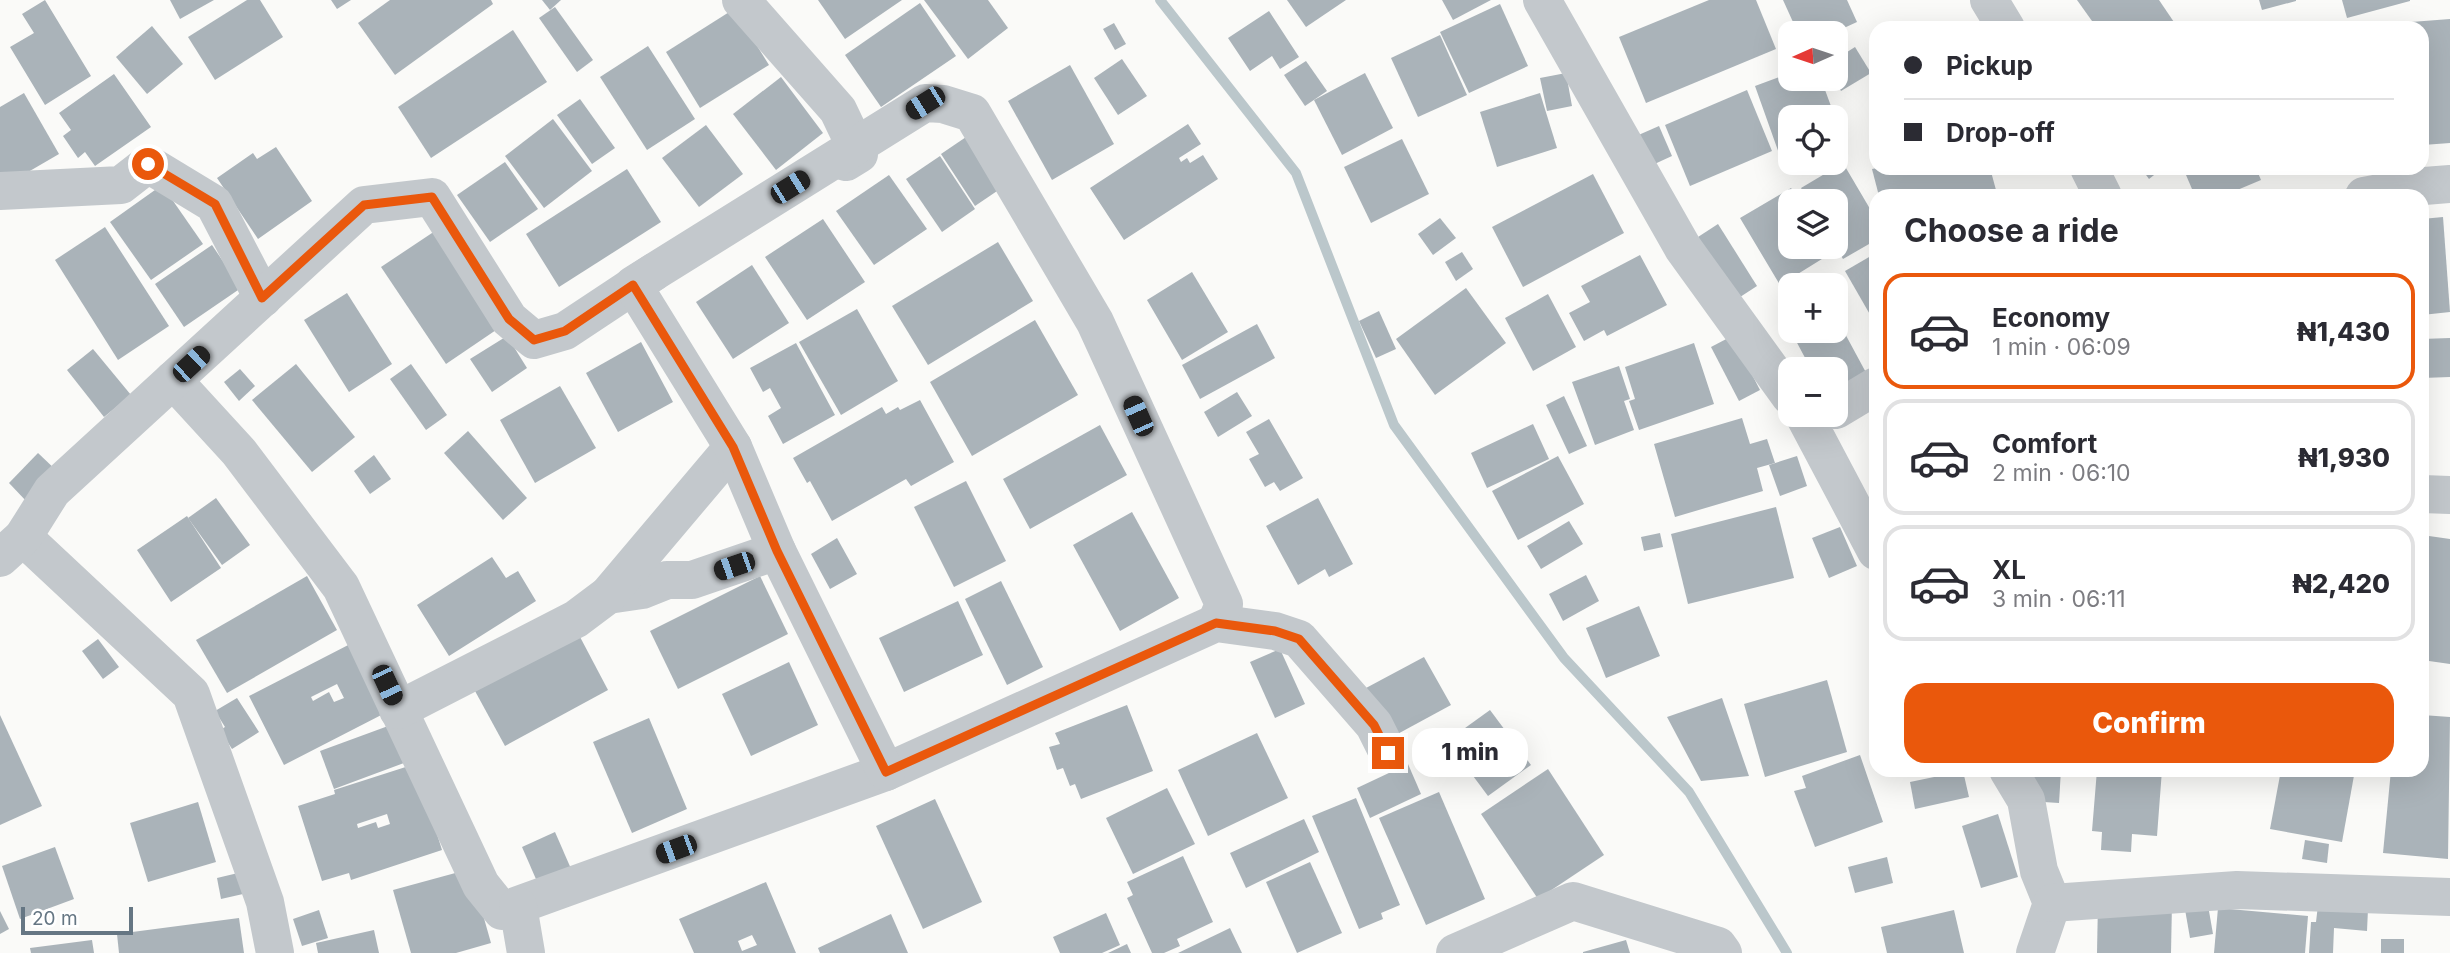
<!DOCTYPE html>
<meta charset="utf-8">
<style>
body{margin:0;font-family:Inter,sans-serif;background:#f7f7f7;color:#2b2b33;height:100vh;display:flex;flex-direction:column;font-size:26px;white-space:nowrap}
*{box-sizing:border-box;margin:0}
p{font-size:23px;color:#7c7c81}
.icon{flex:none;width:38px;height:38px;fill:none;stroke:currentColor;stroke-width:2;stroke-linecap:round;stroke-linejoin:round}
.map{position:relative;flex:1;overflow:hidden}
.side{position:absolute;left:1869px;top:189px;width:560px;height:588px;display:flex;flex-direction:column;background:#fff;border-radius:21px;box-shadow:0 7px 28px #0002}
.side>*{flex:none}
.banner{position:absolute;left:1869px;top:21px;width:560px;height:154px;border-radius:21px;box-shadow:0 7px 28px #0002;display:grid;align-content:center;height:154px;padding:0 35px;background:#fff}
.needle{width:46px;rotate:267deg}
.tools{position:absolute;left:1778px;top:21px;display:grid;gap:14px}
.tools a{display:grid;place-items:center;width:70px;height:70px;border-radius:14px;background:#fff;box-shadow:0 7px 28px #0002;font-size:35px}
.scale{position:absolute;left:21px;bottom:18px;width:112px;box-sizing:border-box;padding-left:7px;border:4px solid #657683;border-top:0;font-size:19px;line-height:24px;white-space:nowrap;color:#657683;-webkit-text-stroke:5px #fff;paint-order:stroke}
.end{position:absolute;width:32px;height:32px;margin:-16px;border:9px solid #ea580c;background:#fff;box-shadow:0 0 0 4px #fff}
.from{border-radius:50%}
.bubble{position:absolute;height:49px;border-radius:21px;background:#fff;box-shadow:0 7px 28px #0002;font-size:23px;font-weight:800;line-height:49px;text-align:center}
.car{position:absolute;width:21px;height:42px;margin:-21px -10px;border-radius:9px;box-shadow:0 0 5px 2px #0007;background:linear-gradient(#222 24%,#8ab4d8 0 40%,#222 0 76%,#8ab4d8 0 86%,#222 0)}
.banner b{display:flex;align-items:center;gap:24px;height:66px;font-size:26px}
.banner b+b{border-top:2px solid #e1e1e2}
.banner i{width:18px;height:18px;background:#2b2b33}
ul{padding:0;list-style:none}
li{display:flex;align-items:center;gap:21px;height:116px;margin:0 14px 10px;padding:0 21px;border:4px solid #e1e1e2;border-radius:21px}
li div{flex:1}
li b{display:block;font-size:26px}
li em{font-style:normal;font-weight:800}
li.on{border-color:#ea580c}
li>.icon{width:63px;height:63px;stroke-width:1.5}
h2{padding:0 35px;font-size:32px;line-height:84px}
.primary-button{display:flex;gap:14px;margin-top:auto;padding:14px 35px}
.primary-button a{flex:1;height:80px;border-radius:21px;background:#ea580c;color:#fff;font-size:28px;font-weight:800;line-height:80px;text-align:center}
.map>svg:first-child{display:block}
</style>
<div class="map">
<svg width="2450" height="953" viewBox="0 0 2450 953">
<rect width="100%" height="100%" fill="#fafaf8"/>
<g fill="none" stroke-linecap="round" stroke-linejoin="round">
<path stroke="#bbc7cb" stroke-width="10" d="M1160,0L1296,173L1394,425L1564,658L1689,792L1787,953"/>
</g>
<g fill="#aab3b9" fill-rule="evenodd">
<path d="M45,0L91,76L45,105L10,47L34,33L22,14Z"/>
<path d="M170,0H214L180,19Z"/>
<path d="M247,0H260L283,37L215,80L188,37Z"/>
<path d="M331,0H351L337,9Z"/>
<path d="M390,0H491L493,4L395,75L358,23Z"/>
<path d="M542,0H561L550,10Z"/>
<path d="M818,0H902L845,39Z"/>
<path d="M924,0H988L1008,28L968,59Z"/>
<path d="M1287,0H1346L1306,27Z"/>
<path d="M1442,0H1491L1453,20Z"/>
<path d="M1709,0H1756L1776,49L1646,103L1619,37Z"/>
<path d="M1783,0H1847L1857,22L1833,33H1798Z"/>
<path d="M2077,0H2159L2178,28H2097Z"/>
<path d="M2259,0H2296V1L2262,10Z"/>
<path d="M2342,0H2410V1L2347,18Z"/>
<path d="M920,3L956,56L881,107L845,55Z"/>
<path d="M1500,4L1528,66L1469,93L1440,32Z"/>
<path d="M555,7L593,60L577,72L539,18Z"/>
<path d="M734,9L769,65L700,108L666,52Z"/>
<path d="M1269,11L1299,57L1280,69L1272,56L1250,71L1228,38Z"/>
<path d="M2450,19V143L2423,145L2422,28H2412L2411,22Z"/>
<path d="M1114,23L1126,44L1115,50L1103,29Z"/>
<path d="M152,26L183,64L147,94L116,57Z"/>
<path d="M513,30L547,82L431,158L398,107Z"/>
<path d="M1440,35L1467,95L1418,117L1391,58Z"/>
<path d="M648,46L695,119L647,150L600,77Z"/>
<path d="M1855,47L1871,73L1841,91L1834,79L1836,59Z"/>
<path d="M1122,59L1147,96L1118,115L1094,78Z"/>
<path d="M1306,61L1327,91L1305,106L1284,75Z"/>
<path d="M1070,65L1114,144L1052,180L1008,101Z"/>
<path d="M1365,73L1393,128L1342,155L1314,100Z"/>
<path d="M1566,73L1572,106L1547,111L1540,78Z"/>
<path d="M1790,73V79H1821L1835,117H1790V159L1782,162L1755,86Z"/>
<path d="M114,74L151,127L95,166L85,152L78,158L63,136L71,130L59,113Z"/>
<path d="M1871,76H1876V113H1874Z"/>
<path d="M781,77L823,133L776,170L733,114Z"/>
<path d="M1747,90L1772,151L1690,186L1665,125Z"/>
<path d="M24,93L59,154L4,186L0,179V107Z"/>
<path d="M1540,93L1557,148L1497,167L1480,112Z"/>
<path d="M580,99L615,148L592,164L557,115Z"/>
<path d="M553,119L592,171L544,208L505,156Z"/>
<path d="M1836,121L1843,140L1836,143Z"/>
<path d="M1188,124L1201,144L1179,158L1181,162L1187,158L1190,163L1203,155L1218,179L1124,240L1090,188Z"/>
<path d="M706,125L743,174L699,207L662,158Z"/>
<path d="M1659,126L1672,156L1648,167L1634,137Z"/>
<path d="M969,135L1003,187L975,206L941,154Z"/>
<path d="M1402,139L1429,194L1371,223L1344,167Z"/>
<path d="M276,147L312,201L258,239L217,178L253,153L257,159Z"/>
<path d="M940,156L975,209L942,232L906,179Z"/>
<path d="M505,162L538,209L490,242L457,195Z"/>
<path d="M1843,163L1876,219V240L1843,259L1836,247V201H1809L1801,188Z"/>
<path d="M1877,168H1990L1996,190L1972,196H1879L1872,169Z"/>
<path d="M2141,168H2163L2149,179Z"/>
<path d="M2183,168H2256L2261,180L2223,196H2195Z"/>
<path d="M627,169L661,222L559,287L526,234Z"/>
<path d="M1593,174L1624,233L1523,287L1492,227Z"/>
<path d="M889,175L927,229L874,265L836,211Z"/>
<path d="M162,185L203,244L151,280L110,222Z"/>
<path d="M1791,188L1799,201H1790V247H1826L1830,254L1780,285L1740,218Z"/>
<path d="M2443,217L2450,312L2422,315V219Z"/>
<path d="M1440,218L1456,238L1433,255L1418,234Z"/>
<path d="M823,219L865,282L807,320L765,257Z"/>
<path d="M1718,224L1757,286L1737,299L1698,237Z"/>
<path d="M105,227L169,326L118,360L55,260Z"/>
<path d="M435,231L499,328L446,364L381,267Z"/>
<path d="M998,242L1033,301L928,365L892,306Z"/>
<path d="M212,245L241,288L184,327L155,284Z"/>
<path d="M1462,252L1473,269L1456,281L1445,262Z"/>
<path d="M1876,253V325L1845,271Z"/>
<path d="M1640,255L1667,305L1607,336L1604,330L1584,341L1569,313L1590,302L1581,286Z"/>
<path d="M752,265L789,323L733,359L696,302Z"/>
<path d="M1192,272L1228,332L1182,360L1147,300Z"/>
<path d="M1466,288L1506,343L1435,395L1396,339Z"/>
<path d="M347,293L392,364L349,392L304,320Z"/>
<path d="M1548,294L1576,347L1533,371L1505,318Z"/>
<path d="M857,309L898,381L841,415L799,342Z"/>
<path d="M1379,311L1396,349L1376,358L1359,321Z"/>
<path d="M1836,317L1870,380L1836,398V369H1811L1795,339L1809,331H1836Z"/>
<path d="M1035,320L1078,395L972,456L930,382Z"/>
<path d="M1257,324L1275,358L1200,399L1182,365Z"/>
<path d="M507,336L527,368L492,392L470,359Z"/>
<path d="M1732,336L1760,390L1739,401L1711,347Z"/>
<path d="M2450,338V377L2422,378V339Z"/>
<path d="M641,342L673,402L618,432L586,373Z"/>
<path d="M796,343L835,415L783,444L768,416L781,408L770,388L763,392L750,368Z"/>
<path d="M1694,343L1714,404L1639,430L1629,401L1635,399L1625,367Z"/>
<path d="M93,349L131,395L104,417L67,370Z"/>
<path d="M296,364L355,437L312,472L252,400Z"/>
<path d="M411,364L447,415L426,430L390,379Z"/>
<path d="M1619,366L1630,399L1624,401L1634,430L1595,445L1572,382Z"/>
<path d="M240,369L255,386L239,401L224,382Z"/>
<path d="M560,386L596,448L535,483L500,420Z"/>
<path d="M1237,392L1252,416L1218,437L1204,412Z"/>
<path d="M1564,396L1587,446L1569,454L1546,405Z"/>
<path d="M920,400L954,462L911,486L906,479L832,521L810,481L807,483L793,458L882,407L886,414L898,407L900,410Z"/>
<path d="M1742,418L1750,444L1767,439L1775,463L1757,468L1763,491L1675,517L1654,444Z"/>
<path d="M1269,419L1303,478L1280,491L1274,482L1265,487L1249,459L1259,454L1246,432Z"/>
<path d="M1533,424L1549,459L1487,488L1471,453Z"/>
<path d="M1100,425L1127,475L1030,529L1003,479Z"/>
<path d="M468,431L527,498L503,520L444,453Z"/>
<path d="M38,453L58,472L28,503L9,483Z"/>
<path d="M374,455L391,479L370,494L354,471Z"/>
<path d="M1558,456L1584,504L1518,540L1492,491Z"/>
<path d="M1797,456L1807,486L1780,496L1769,465Z"/>
<path d="M966,481L1006,561L954,587L914,507Z"/>
<path d="M216,498L250,545L222,565L188,518Z"/>
<path d="M1318,498L1353,564L1329,577L1325,569L1298,585L1266,526Z"/>
<path d="M1776,507L1794,578L1688,604L1671,534Z"/>
<path d="M1132,512L1179,598L1120,631L1073,545Z"/>
<path d="M187,516L221,568L171,602L137,550Z"/>
<path d="M1569,521L1583,544L1541,569L1527,546Z"/>
<path d="M1840,527L1857,566L1829,578L1812,538Z"/>
<path d="M1660,533L1663,547L1644,551L1641,537Z"/>
<path d="M2422,535L2450,539V664L2422,660Z"/>
<path d="M837,538L857,574L830,589L811,554Z"/>
<path d="M492,557L506,578L518,571L536,601L449,656L417,605Z"/>
<path d="M1586,575L1599,601L1563,621L1549,594Z"/>
<path d="M307,576L337,630L227,693L196,640Z"/>
<path d="M760,576L788,634L678,689L650,631Z"/>
<path d="M1001,581L1043,667L1007,685L965,599Z"/>
<path d="M958,601L983,655L904,692L879,638Z"/>
<path d="M1639,606L1660,656L1606,678L1586,628Z"/>
<path d="M579,635L608,690L505,746L475,691Z"/>
<path d="M98,639L119,667L103,679L82,651Z"/>
<path d="M356,641L391,710L284,765L249,696ZM337,684L344,698L334,702L329,692L313,701L311,697Z"/>
<path d="M1280,649L1305,704L1275,718L1250,662Z"/>
<path d="M1424,657L1451,705L1392,737L1366,688Z"/>
<path d="M789,662L818,725L751,756L722,694Z"/>
<path d="M1827,680L1847,752L1765,777L1744,704Z"/>
<path d="M237,698L259,732L232,749L220,730L225,727L215,711Z"/>
<path d="M1722,698L1749,776L1701,781L1667,717Z"/>
<path d="M1127,705L1153,771L1081,799L1075,784L1070,786L1063,768L1057,770L1049,747L1060,744L1055,733Z"/>
<path d="M1490,710L1531,765L1488,796L1447,741Z"/>
<path d="M0,715L42,806L0,825Z"/>
<path d="M2422,715L2450,717L2448,859L2383,853L2391,770H2422Z"/>
<path d="M649,718L687,809L632,833L593,742Z"/>
<path d="M399,722L412,760L334,789L320,751Z"/>
<path d="M1257,733L1288,798L1208,836L1178,770Z"/>
<path d="M1860,755L1883,822L1815,847L1794,791L1806,788L1802,776Z"/>
<path d="M415,764L442,850L351,880L349,873L322,881L298,806L335,794L334,790ZM387,814L390,824L378,828L376,822L358,828L357,824Z"/>
<path d="M1408,764L1421,794L1370,818L1357,788Z"/>
<path d="M1548,769L1604,855L1538,899L1481,814Z"/>
<path d="M2025,770H2061L2059,803L2030,801Z"/>
<path d="M2097,770H2162L2157,836L2132,834L2131,852L2101,850L2102,832L2092,831Z"/>
<path d="M2281,770H2355L2342,842L2270,829Z"/>
<path d="M1963,771L1969,797L1915,809L1910,782Z"/>
<path d="M1167,788L1195,844L1133,874L1106,818Z"/>
<path d="M1439,792L1485,899L1426,925L1379,818Z"/>
<path d="M1356,798L1400,905L1381,913L1383,919L1359,929L1312,816Z"/>
<path d="M935,799L982,902L923,929L876,826Z"/>
<path d="M198,802L216,862L148,882L130,823Z"/>
<path d="M1998,814L2018,877L1981,888L1962,826Z"/>
<path d="M1304,819L1319,852L1246,888L1230,853Z"/>
<path d="M555,832L572,871L539,886L522,847Z"/>
<path d="M2305,840L2329,844L2327,863L2302,859Z"/>
<path d="M55,847L74,899L20,919L2,866Z"/>
<path d="M1183,856L1213,922L1177,939L1180,946L1164,953H1152L1127,898L1133,895L1127,882Z"/>
<path d="M1887,857L1893,883L1855,893L1848,867Z"/>
<path d="M1310,862L1342,933L1297,953L1266,882Z"/>
<path d="M470,869L491,943L456,953H411L393,890Z"/>
<path d="M238,873L243,894L221,899L217,878Z"/>
<path d="M766,882L796,953H694L679,919ZM752,935L757,945L742,951L738,941Z"/>
<path d="M2206,894L2213,934L2190,938L2183,898Z"/>
<path d="M2098,901L2172,903L2171,953H2097Z"/>
<path d="M2318,905L2368,909L2367,931L2334,928L2333,953H2309L2311,922H2316Z"/>
<path d="M2218,908L2308,916L2305,953H2214Z"/>
<path d="M319,910L328,938L302,946L293,919Z"/>
<path d="M1954,910L1964,953H1887L1881,927Z"/>
<path d="M0,911L9,929L0,934Z"/>
<path d="M1106,913L1120,945L1102,953H1060L1053,937Z"/>
<path d="M891,914L908,953H820L818,948Z"/>
<path d="M239,918L244,953H119L117,934Z"/>
<path d="M1230,928L1242,953H1178Z"/>
<path d="M374,930L379,953H318L316,943Z"/>
<rect x="2381" y="939" width="23" height="14"/>
<path d="M92,940L94,953H31L30,948Z"/>
<path d="M1626,940L1630,953H1583V952Z"/>
<path d="M1127,944L1131,953H1108Z"/>
</g>
<g fill="none" stroke-linecap="round" stroke-linejoin="round">
<g stroke="#c3c8cc" stroke-width="38">
<path d="M741,0L838,110L859,154L846,162"/>
<path d="M1542,0L1683,248L1790,396"/>
<path d="M1989,0L2006,28"/>
<path d="M2089,168L2103,196"/>
<path d="M0,191L121,185L148,164L214,204L263,298"/>
<path d="M2364,196L2412,187L2450,184"/>
<path d="M173,380L239,452L341,587L481,885L502,911L886,772L1216,623L1275,631L1299,639L1374,725L1388,753"/>
<path d="M1836,410L1876,386"/>
<path d="M1804,415L1876,551"/>
<path d="M2422,494L2450,495"/>
<path d="M23,537L191,694L265,902L275,953"/>
<path d="M0,558L23,537L52,491L364,205L432,197L509,319L534,340L565,331L654,272"/>
<path d="M608,595L642,590L667,580H692L777,551"/>
<path d="M398,710L576,619L608,595L733,447"/>
<path d="M2008,770L2026,800L2039,871L2052,903L2035,953"/>
<path d="M886,772L777,551L733,447L633,285L925,103L943,104L972,113L1095,322L1224,604L1216,623"/>
<path d="M2052,903L2237,890L2450,897"/>
<path d="M518,906L526,953"/>
<path d="M1455,953L1573,901L1718,946L1723,953"/>
</g>
</g>
<g fill="none" stroke-linecap="round" stroke-linejoin="round">
<path stroke="#ea580c" stroke-width="9" d="M148,164L215,204L262,298L364,205L432,197L509,319L534,340L565,331L633,285L733,447L777,551L886,772L1216,623L1275,631L1299,639L1374,725L1388,753"/>
</g>
</svg>
<div class="tools">
<a><svg class="needle" viewBox="-14 -14 28 28"><path d="M0-13l5 13h-10z" fill="#e53935"/><path d="M0 13l5-13h-10z" fill="#7c7c81"/></svg></a>
<a><svg class="icon" aria-label="locate" viewBox="0 0 24 24"><circle cx="12" cy="12" r="6"/><path d="M12 2v4M12 18v4M2 12h4M18 12h4"/></svg></a>
<a><svg class="icon" aria-label="layers" viewBox="0 0 24 24"><path d="M12 4l9 5-9 5-9-5zM3 14l9 5 9-5"/></svg></a>
<a>+</a>
<a>−</a>
</div>
<div class="scale">20 m</div>
<i class="end from" style="left:148px;top:164px"></i>
<i class="end" style="left:1388px;top:753px"></i>
<div class="bubble" style="left:1412px;top:728px;width:116px">1 min</div>
<i class="car" style="left:925px;top:103px;rotate:238deg"></i>
<i class="car" style="left:790px;top:187px;rotate:58deg"></i>
<i class="car" style="left:191px;top:364px;rotate:47deg"></i>
<i class="car" style="left:1138px;top:416px;rotate:336deg"></i>
<i class="car" style="left:734px;top:566px;rotate:251deg"></i>
<i class="car" style="left:387px;top:685px;rotate:155deg"></i>
<i class="car" style="left:676px;top:849px;rotate:250deg"></i>
<div class="banner">
<b><i class="from"></i>Pickup</b>
<b><i></i>Drop-off</b>
</div>
<section class="side">
<h2>Choose a ride</h2>
<ul>
<li class="on"><svg class="icon" aria-label="car" viewBox="0 0 24 24"><path d="M5 17H2v-5l4-1 3-4h7l3 4 3 1v5h-3M9 17h6M6 11h13"/><circle cx="7" cy="17" r="2"/><circle cx="17" cy="17" r="2"/></svg><div><b>Economy</b><p>1 min · 06:09</p></div><em>₦1,430</em></li>
<li><svg class="icon" aria-label="car" viewBox="0 0 24 24"><path d="M5 17H2v-5l4-1 3-4h7l3 4 3 1v5h-3M9 17h6M6 11h13"/><circle cx="7" cy="17" r="2"/><circle cx="17" cy="17" r="2"/></svg><div><b>Comfort</b><p>2 min · 06:10</p></div><em>₦1,930</em></li>
<li><svg class="icon" aria-label="car" viewBox="0 0 24 24"><path d="M5 17H2v-5l4-1 3-4h7l3 4 3 1v5h-3M9 17h6M6 11h13"/><circle cx="7" cy="17" r="2"/><circle cx="17" cy="17" r="2"/></svg><div><b>XL</b><p>3 min · 06:11</p></div><em>₦2,420</em></li>
</ul>
<div class="primary-button"><a>Confirm</a></div>
</section>
</div>
